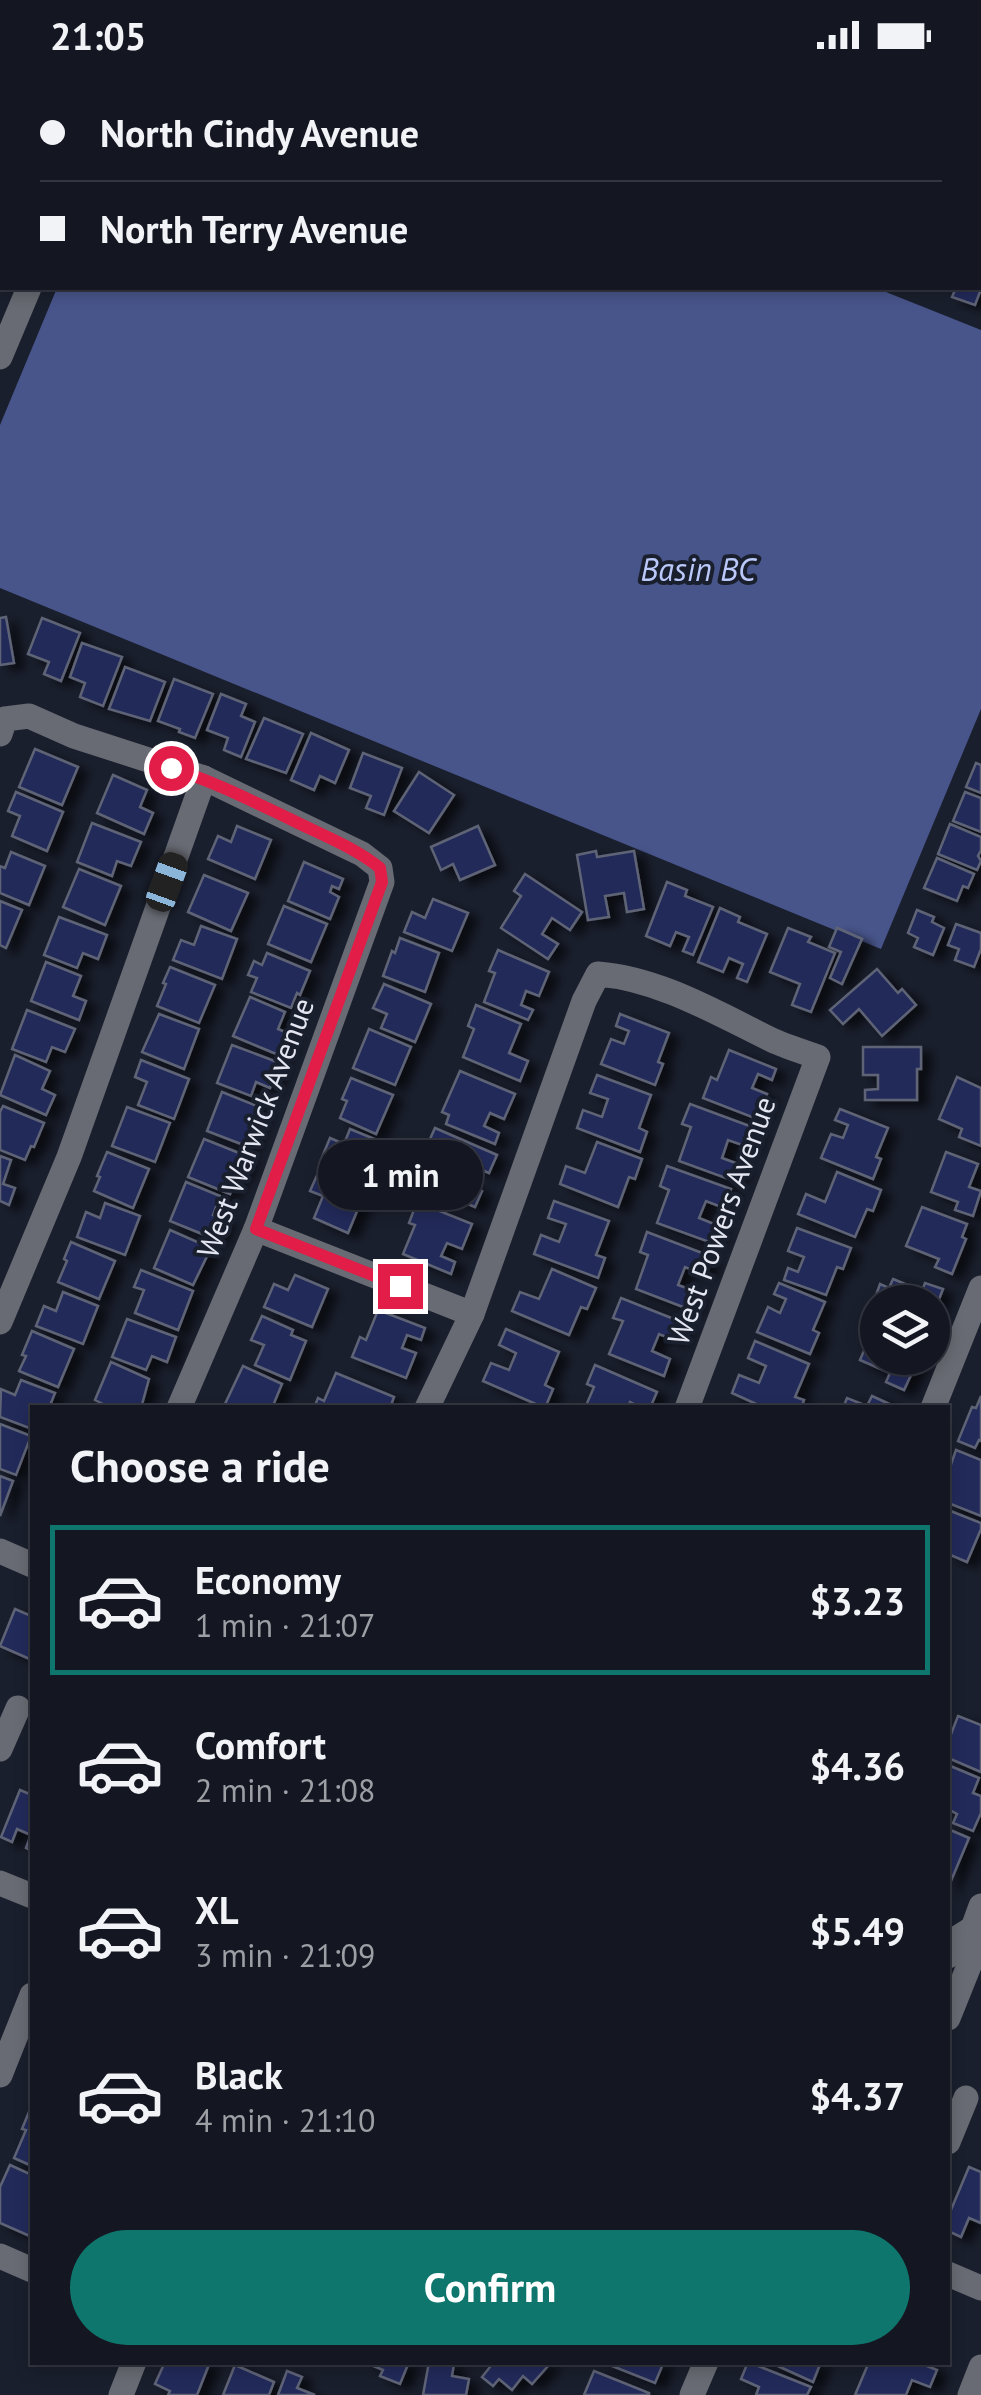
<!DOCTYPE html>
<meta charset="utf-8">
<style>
body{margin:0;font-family:"PT Sans",sans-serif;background:#1d202a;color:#f1f3f6;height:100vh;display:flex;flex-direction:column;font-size:38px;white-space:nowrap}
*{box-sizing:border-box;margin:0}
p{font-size:32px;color:#9d9fa5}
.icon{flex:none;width:55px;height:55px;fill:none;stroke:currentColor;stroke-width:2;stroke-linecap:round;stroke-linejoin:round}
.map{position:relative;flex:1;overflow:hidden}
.details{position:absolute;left:30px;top:1335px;width:920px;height:960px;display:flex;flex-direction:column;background:#141722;border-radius:0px;box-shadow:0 5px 15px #0003,0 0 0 2px #333640}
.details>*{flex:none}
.guide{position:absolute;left:0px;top:0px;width:982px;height:220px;box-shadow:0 5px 15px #0003,0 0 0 2px #333640;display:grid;align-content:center;height:220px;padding:0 40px;background:#141722}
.tools{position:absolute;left:860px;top:1215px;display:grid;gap:20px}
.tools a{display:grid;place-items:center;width:90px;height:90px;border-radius:50%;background:#141722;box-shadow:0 5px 15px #0003,0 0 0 2px #333640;font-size:50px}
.end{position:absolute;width:45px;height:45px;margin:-22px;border:12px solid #e11d48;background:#fff;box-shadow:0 0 0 5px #fff}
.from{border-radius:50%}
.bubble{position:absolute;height:70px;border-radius:35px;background:#141722;box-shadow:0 5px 15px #0003,0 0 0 2px #333640;font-size:32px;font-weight:600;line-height:70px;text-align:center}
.car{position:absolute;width:30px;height:60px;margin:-30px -15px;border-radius:12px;box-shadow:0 0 8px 2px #0007;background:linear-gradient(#222 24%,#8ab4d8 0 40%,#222 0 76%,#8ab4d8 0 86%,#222 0)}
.guide b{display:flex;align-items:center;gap:35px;height:95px;font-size:38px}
.guide b+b{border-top:2px solid #333640}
.guide i{width:25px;height:25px;background:#f1f3f6}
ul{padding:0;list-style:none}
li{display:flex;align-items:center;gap:30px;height:150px;margin:0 20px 15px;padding:0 20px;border:5px solid transparent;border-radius:0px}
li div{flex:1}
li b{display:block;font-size:38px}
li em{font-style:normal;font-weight:600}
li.selected{border-color:#0f766e}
li>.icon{width:90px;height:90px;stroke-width:1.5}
h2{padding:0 40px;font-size:45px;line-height:120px}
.action{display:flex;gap:20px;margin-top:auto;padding:20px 40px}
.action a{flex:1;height:115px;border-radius:60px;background:#0f766e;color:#fff;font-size:40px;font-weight:600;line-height:115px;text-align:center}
.status{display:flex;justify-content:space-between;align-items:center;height:70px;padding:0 50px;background:#141722;direction:ltr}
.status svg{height:28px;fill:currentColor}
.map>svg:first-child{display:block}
</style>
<div class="status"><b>21:05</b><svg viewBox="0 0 49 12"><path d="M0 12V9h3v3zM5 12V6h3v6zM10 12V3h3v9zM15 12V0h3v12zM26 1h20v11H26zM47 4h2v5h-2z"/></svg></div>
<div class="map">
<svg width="981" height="2325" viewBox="0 0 981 2325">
<defs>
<filter id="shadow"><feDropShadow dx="10" dy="5.5" stdDeviation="5" flood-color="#0009"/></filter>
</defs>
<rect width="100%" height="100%" fill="#1a1f2d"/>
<path fill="#48558b" d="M57,218H876L981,260V639L881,879L0,518V355Z"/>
<g fill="#20295a" stroke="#5f6476" stroke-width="2.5" filter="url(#shadow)">
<path d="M980,203L981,219L975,235L952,227L956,218H953H980Z"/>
<path d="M6,547L14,593L0,595V548Z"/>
<path d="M42,548L80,563L61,611L44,604L49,592L28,584Z"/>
<path d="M82,573L122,587L103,636L80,627L85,613L70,607Z"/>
<path d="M125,597L165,612L150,651L109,639Z"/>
<path d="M174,609L213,624L195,668L179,662L180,659L158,651Z"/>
<path d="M221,624L246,634L241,646L255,652L241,687L224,680L228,668L207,660Z"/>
<path d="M264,648L303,664L286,703L246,689Z"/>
<path d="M311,663L349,680L335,713L320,706L314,720L291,710Z"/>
<path d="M35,679L78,697L62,735L19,717Z"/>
<path d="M363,683L402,698L384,745L366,738L371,726L350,718Z"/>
<path d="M976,693L981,695V723L966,717Z"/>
<path d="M419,702L454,725L429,763L394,741Z"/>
<path d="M113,705L147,720L140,737L153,743L144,764L97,743Z"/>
<path d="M16,722L63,742L47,781L12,766L20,746L8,741Z"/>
<path d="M965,722L981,728V762L953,751Z"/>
<path d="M92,753L141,772L131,796L117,791L112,806L77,792Z"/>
<path d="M950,754L981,767V780L978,786L981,791L977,800L938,784Z"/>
<path d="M237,756L271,770L255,809L208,789L218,766L231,772Z"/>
<path d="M478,756L495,795L460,810L453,794L441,800L431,777Z"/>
<path d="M596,781L597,787L634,781L644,839L627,842L624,823L605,826L609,847L588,850L577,785Z"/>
<path d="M11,782L45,796L29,835L0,823V796L5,798Z"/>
<path d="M937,788L974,804L968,818L963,816L957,831L924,818Z"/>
<path d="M304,792L343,809L339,819L332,816L330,822L339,827L330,849L288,831Z"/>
<path d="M79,799L121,816L105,855L63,837Z"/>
<path d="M525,804L582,842L570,860L552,848L542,864L558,874L548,889L501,858L521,826L514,821Z"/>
<path d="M204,805L248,823L231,861L188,842Z"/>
<path d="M667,812L687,820L685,826L713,837L693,885L683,881L689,867L676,862L670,876L646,866Z"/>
<path d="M433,829L468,843L452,881L404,862L412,842L425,848Z"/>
<path d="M0,831L22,840L6,878L0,875Z"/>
<path d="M284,836L327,854L311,892L268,874Z"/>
<path d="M720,838L740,847L738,852L767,864L747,912L737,908L743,894L729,888L723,902L698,892Z"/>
<path d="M917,840L934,847L932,852L944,858L933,885L914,877L918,868L908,863Z"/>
<path d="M59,847L107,865L98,889L83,883L77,898L44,885Z"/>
<path d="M956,854L981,863V879L974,897L955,890L959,879L948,875Z"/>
<path d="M201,856L237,869L222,909L173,890L181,870L194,875Z"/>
<path d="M788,858L811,867L808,872L835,883L811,942L792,935L800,914L770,902Z"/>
<path d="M837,858L862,869L842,914L830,908L841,882L829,877Z"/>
<path d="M400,868L439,883L425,922L383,906L392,881L395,883Z"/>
<path d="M498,880L549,902L539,926L526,921L521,935L533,940L528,950L484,932L495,903L489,901Z"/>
<path d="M267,883L310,901L300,925L297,923L291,938L251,922L257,908L248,905L254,891L262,895Z"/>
<path d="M46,892L81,906L73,926L86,931L79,950L31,931Z"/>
<path d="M170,897L215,915L199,953L157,936L166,914L163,913Z"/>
<path d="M877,899L898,923L902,919L916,935L882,966L859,939L843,954L830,940Z"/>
<path d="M384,914L431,934L415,972L381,958L387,944L373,938Z"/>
<path d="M250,927L285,942L278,959L290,964L281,986L233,966Z"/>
<path d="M476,935L521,954L509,983L528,991L520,1011L463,987L474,959L468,956Z"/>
<path d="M27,940L75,959L65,982L52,977L46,992L12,979Z"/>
<path d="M159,944L199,959L184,999L142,982Z"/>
<path d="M620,944L669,963L658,992L663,994L655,1015L601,994L611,969L624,974L629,961L616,956Z"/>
<path d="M369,959L411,977L395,1015L353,998Z"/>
<path d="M232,975L280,993L270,1018L256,1012L251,1026L217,1013Z"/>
<path d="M863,977H921V999H917V1030H865V1020L878,1019V1005H863Z"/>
<path d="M729,980L776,999L772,1010L758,1004L752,1018L767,1024L757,1049L703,1028L711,1007L717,1010Z"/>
<path d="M15,985L50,1001L42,1019L55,1025L46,1045L0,1025Z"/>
<path d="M141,990L189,1009L174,1049L138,1035L147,1012L135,1007Z"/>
<path d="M460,1001L515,1024L504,1049L490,1043L484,1056L499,1063L495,1074L446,1054L449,1045L442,1042Z"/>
<path d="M597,1005L651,1025L639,1058L647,1062L640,1082L577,1058L583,1040L602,1047L608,1029L590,1023Z"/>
<path d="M957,1007L981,1018V1076L959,1067L962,1059L939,1049Z"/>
<path d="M351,1008L393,1025L376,1064L340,1048L347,1031L342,1029Z"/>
<path d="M222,1022L262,1038L249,1077L207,1061Z"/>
<path d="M690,1034L755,1058L748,1077L728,1070L722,1088L741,1095L734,1111L679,1091L691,1057L682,1054Z"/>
<path d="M3,1036L44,1053L34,1077L31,1076L25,1090L0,1080V1042Z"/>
<path d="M127,1037L170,1053L155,1092L112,1076Z"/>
<path d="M840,1039L888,1058L876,1087L881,1089L873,1109L821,1088L831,1064L843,1068L848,1055L835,1050Z"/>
<path d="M435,1058L497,1085L489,1103L470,1095L463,1112L482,1121L475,1137L420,1114L434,1082L426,1078Z"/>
<path d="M350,1059L384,1073L368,1111L320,1092L330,1068L344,1074Z"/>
<path d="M204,1069L249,1087L242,1104L239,1102L230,1124L188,1107Z"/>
<path d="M597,1072L642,1089L635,1109L629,1107L618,1137L560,1114L566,1096L585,1103Z"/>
<path d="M107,1082L149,1099L133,1138L94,1121L100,1107L97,1106Z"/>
<path d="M946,1082L978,1094L969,1117L981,1121L973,1146L955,1140L958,1132L931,1122Z"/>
<path d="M0,1086L11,1090L3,1114L15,1118L9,1135L0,1131Z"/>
<path d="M667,1096L731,1119L724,1138L706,1131L699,1148L719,1156L712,1173L657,1153L669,1120L660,1116Z"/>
<path d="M837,1102L881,1120L873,1141L867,1139L855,1167L798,1144L806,1124L825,1132Z"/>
<path d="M318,1103L365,1122L348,1163L314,1148L323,1126L310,1121Z"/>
<path d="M186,1112L220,1126L213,1145L225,1150L217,1170L170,1151Z"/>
<path d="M554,1131L609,1151L596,1185L605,1188L598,1208L534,1184L541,1165L559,1172L566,1154L548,1148Z"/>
<path d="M417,1132L472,1154L462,1179L447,1173L441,1186L455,1192L451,1204L403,1184L415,1155L409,1153Z"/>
<path d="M105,1133L140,1146L125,1185L77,1167L86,1142L100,1148Z"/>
<path d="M922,1137L967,1154L962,1167L966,1169L952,1204L935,1197L939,1189L906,1176Z"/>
<path d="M797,1158L851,1178L843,1199L837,1197L826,1225L784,1210L788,1198L798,1202L804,1187L788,1181Z"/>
<path d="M170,1160L211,1178L193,1215L154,1198Z"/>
<path d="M647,1162L710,1186L703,1204L685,1197L678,1215L697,1222L691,1240L636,1219L648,1185L640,1182Z"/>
<path d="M71,1172L115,1191L99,1229L58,1212L67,1191L64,1189Z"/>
<path d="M552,1199L596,1218L587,1239L581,1237L569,1265L512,1241L520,1222L539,1229Z"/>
<path d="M141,1200L193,1221L178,1260L135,1243L144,1220L134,1217Z"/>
<path d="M295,1205L328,1219L312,1257L264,1237L274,1214L288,1220Z"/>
<path d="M893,1209L922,1221L925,1213L943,1219L933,1245L932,1232L874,1231L880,1214L889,1218Z"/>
<path d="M779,1213L825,1232L813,1260L819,1263L810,1284L757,1262L768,1237L780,1243L786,1229L774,1224Z"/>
<path d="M63,1222L98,1236L83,1274L36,1256L44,1236L56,1241Z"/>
<path d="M621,1228L684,1253L677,1271L659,1264L652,1281L670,1289L664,1306L609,1284L623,1251L613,1248Z"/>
<path d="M378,1240L425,1258L421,1270L407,1265L402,1278L416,1283L406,1308L352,1287L360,1267L366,1270Z"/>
<path d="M262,1246L293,1260L291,1265L306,1271L290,1310L255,1295L264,1275L251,1270Z"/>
<path d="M127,1249L176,1267L167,1292L152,1286L146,1300L112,1287Z"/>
<path d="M876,1252L878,1288H919L904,1320L886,1312L890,1303L860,1290Z"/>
<path d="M506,1259L559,1282L545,1315L553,1319L545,1338L483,1311L491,1293L509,1300L516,1283L499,1275Z"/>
<path d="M32,1261L74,1279L58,1317L19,1301L26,1286L22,1285Z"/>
<path d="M755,1271L809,1294L795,1327L804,1330L801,1338H765L732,1323L739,1305L759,1313L766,1296L748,1288Z"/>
<path d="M111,1292L149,1309L141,1338H111L95,1330Z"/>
<path d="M595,1295L657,1322L650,1338H642L630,1332L628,1338H585L594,1317L587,1314Z"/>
<path d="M243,1296L282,1314L272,1338H234L225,1334Z"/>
<path d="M336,1303L394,1327L390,1338H314L318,1328L324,1331Z"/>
<path d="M21,1310L55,1323L49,1338H32V1359L0,1347L1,1319L15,1325Z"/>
<path d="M872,1326L898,1338H843L847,1328L867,1336Z"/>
<path d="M981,1326V1371L979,1370L975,1378L958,1371L972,1337L976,1338Z"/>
<path d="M0,1354L31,1366L16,1405L0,1399Z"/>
<path d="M956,1380L981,1390V1446L948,1433V1403Z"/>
<path d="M0,1406L13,1411L0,1446Z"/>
<path d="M948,1440L981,1453V1459L967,1492L948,1484Z"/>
<path d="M15,1539L31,1546L32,1543V1590L0,1576Z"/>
<path d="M958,1646L981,1655V1702L948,1688V1672Z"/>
<path d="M948,1695L979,1708L973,1723L981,1726V1743L973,1761L953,1753L957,1744L948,1739Z"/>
<path d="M20,1720L32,1725V1781L26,1778L31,1765L17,1759L12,1772L1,1767Z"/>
<path d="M948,1759L969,1768L948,1818Z"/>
<path d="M31,2037L32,2038V2096L14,2088L26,2060L22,2059Z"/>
<path d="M10,2095L32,2105V2167L0,2153V2117Z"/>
<path d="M969,2097L981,2102V2153L969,2148L961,2167L948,2161V2147Z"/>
<path d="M165,2292H210L197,2325H168L170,2321L155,2314Z"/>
<path d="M364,2292H409L400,2314L380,2306L383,2300Z"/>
<path d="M429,2292L454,2294L452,2306L469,2309L466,2325H423Z"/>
<path d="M494,2292H547L549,2295L532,2314L523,2306L512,2320L499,2309L493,2316L482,2307Z"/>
<path d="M602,2292H660L663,2294L655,2313Z"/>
<path d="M748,2292L811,2317L807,2325H756L759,2317L741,2309Z"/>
<path d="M769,2292H821L813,2312Z"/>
<path d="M869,2292L876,2294L877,2292H917L937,2300L930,2317L912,2310L906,2325H855Z"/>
<path d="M235,2295L274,2312L269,2325H223Z"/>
<path d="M287,2301L302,2307L297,2318L315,2325H278Z"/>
<path d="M594,2301L649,2323V2325H584Z"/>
</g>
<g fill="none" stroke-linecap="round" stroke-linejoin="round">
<g stroke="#686b73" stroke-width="25">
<path d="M547,0L554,2"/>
<path d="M118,2L119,0"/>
<path d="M683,2L684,0"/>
<path d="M826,2L827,0"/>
<path d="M970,2L971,0"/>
<path d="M980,174L981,175"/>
<path d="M0,287L29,218"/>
<path d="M0,664L5,649L29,646L74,666L204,708L362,784L380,798L382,812L256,1159L179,1338"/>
<path d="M256,1159L472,1244"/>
<path d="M0,1252L69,1087L204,708"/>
<path d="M427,1338L472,1244L584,931L598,904C661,909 718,944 774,971C788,977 803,982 818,987L687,1338"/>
<path d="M933,1338L981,1218"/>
<path d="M0,1481L32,1495"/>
<path d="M0,1679L18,1638"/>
<path d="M0,1813L32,1826"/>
<path d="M948,1886L954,1870L973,1858"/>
<path d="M948,1948L975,1881L973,1858L981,1836"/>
<path d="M0,2005L32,1925"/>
<path d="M948,2072L966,2028"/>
<path d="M0,2186L32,2200"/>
<path d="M948,2204L981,2218"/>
<path d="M121,2325L134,2292"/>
<path d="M692,2325L706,2292"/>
<path d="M970,2325L981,2297"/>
</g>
</g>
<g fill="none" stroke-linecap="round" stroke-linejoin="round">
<path stroke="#e11d48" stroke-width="12" d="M171,698C213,711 252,731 292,750C322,765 354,777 380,798L382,812L256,1159L400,1216"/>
</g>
<g text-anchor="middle" stroke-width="8" stroke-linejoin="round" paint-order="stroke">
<g font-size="30" fill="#e4e7f2" stroke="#1a1f2d">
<text transform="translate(256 1058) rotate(-69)" y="10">West Warwick Avenue</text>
<text transform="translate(722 1151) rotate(-70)" y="10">West Powers Avenue</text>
</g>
<g font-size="32" font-style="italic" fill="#bac9fa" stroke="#1a1f2d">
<text x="698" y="511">Basin BC</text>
</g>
</g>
</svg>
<div class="tools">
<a><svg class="icon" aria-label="layers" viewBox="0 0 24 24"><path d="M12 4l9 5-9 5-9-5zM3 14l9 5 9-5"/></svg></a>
</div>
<i class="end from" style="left:171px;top:698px"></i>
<i class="end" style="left:400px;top:1216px"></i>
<div class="bubble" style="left:318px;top:1070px;width:165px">1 min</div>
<i class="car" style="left:167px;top:812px;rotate:20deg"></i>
<div class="guide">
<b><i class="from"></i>North Cindy Avenue</b>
<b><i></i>North Terry Avenue</b>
</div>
<section class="details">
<h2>Choose a ride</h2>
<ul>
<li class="selected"><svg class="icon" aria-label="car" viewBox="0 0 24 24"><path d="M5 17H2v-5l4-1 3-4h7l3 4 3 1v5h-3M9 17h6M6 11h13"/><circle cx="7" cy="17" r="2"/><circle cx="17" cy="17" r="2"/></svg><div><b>Economy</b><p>1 min · 21:07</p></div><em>$3.23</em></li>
<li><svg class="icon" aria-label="car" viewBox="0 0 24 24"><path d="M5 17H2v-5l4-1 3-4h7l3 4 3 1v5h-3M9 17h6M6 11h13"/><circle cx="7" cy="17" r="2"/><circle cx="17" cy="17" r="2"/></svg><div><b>Comfort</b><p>2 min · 21:08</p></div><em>$4.36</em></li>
<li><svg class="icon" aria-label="car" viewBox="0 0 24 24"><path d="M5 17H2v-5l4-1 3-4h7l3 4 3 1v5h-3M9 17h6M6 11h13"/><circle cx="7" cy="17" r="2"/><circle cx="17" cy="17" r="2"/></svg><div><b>XL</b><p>3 min · 21:09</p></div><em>$5.49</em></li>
<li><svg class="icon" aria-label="car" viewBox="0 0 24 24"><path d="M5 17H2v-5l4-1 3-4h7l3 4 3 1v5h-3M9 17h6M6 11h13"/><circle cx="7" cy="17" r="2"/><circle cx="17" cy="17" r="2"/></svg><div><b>Black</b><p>4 min · 21:10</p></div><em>$4.37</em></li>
</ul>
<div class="action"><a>Confirm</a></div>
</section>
</div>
